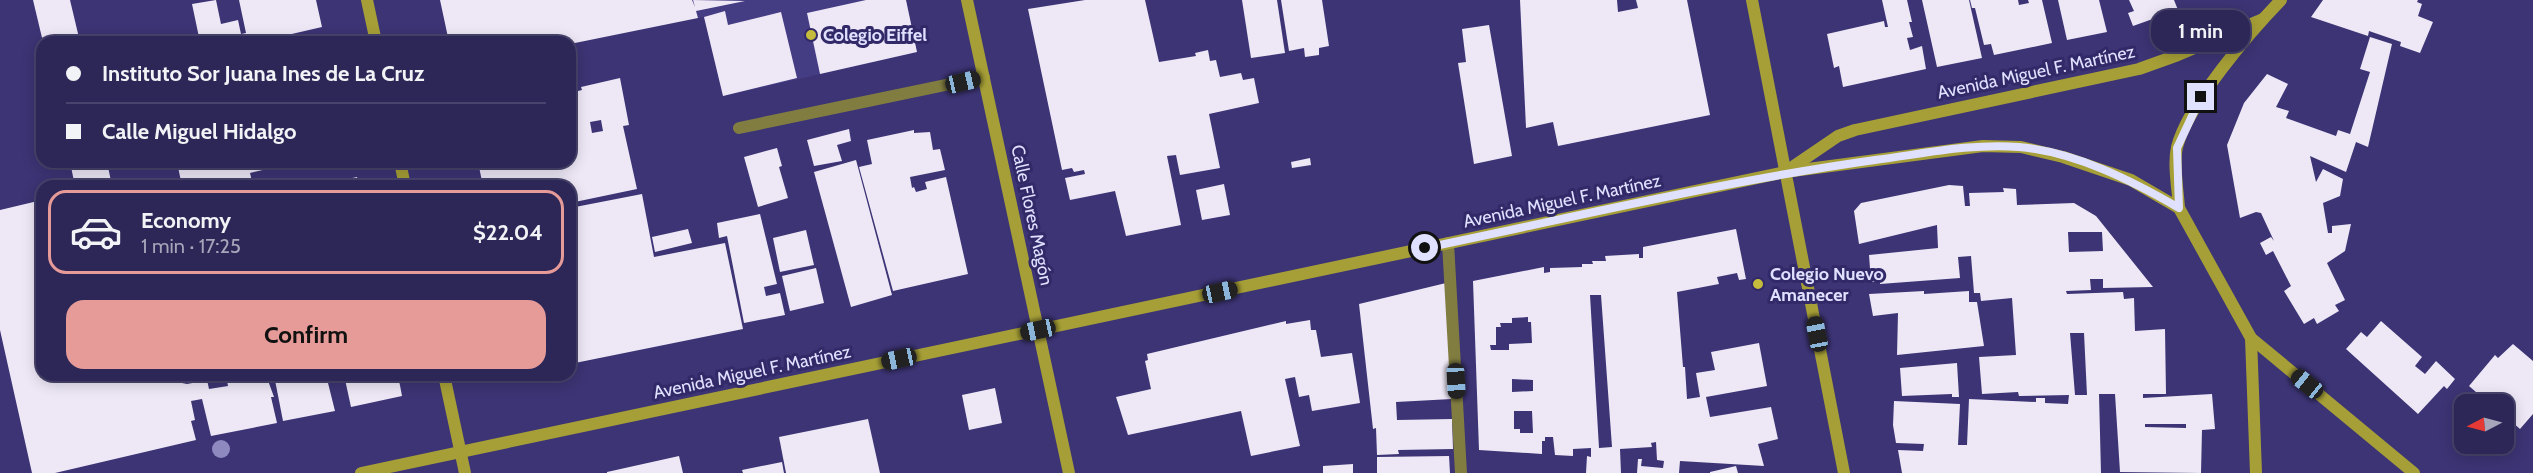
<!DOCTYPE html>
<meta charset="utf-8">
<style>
body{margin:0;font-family:Cabin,sans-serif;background:#393361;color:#f1f3f6;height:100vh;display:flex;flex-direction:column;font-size:22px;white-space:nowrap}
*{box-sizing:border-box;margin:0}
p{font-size:20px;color:#a7a5ba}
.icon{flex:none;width:33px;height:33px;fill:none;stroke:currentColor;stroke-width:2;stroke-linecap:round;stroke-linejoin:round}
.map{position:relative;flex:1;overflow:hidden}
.sheet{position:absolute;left:36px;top:180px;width:540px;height:201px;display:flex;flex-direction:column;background:#2d2757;border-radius:18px;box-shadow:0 3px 15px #0003,0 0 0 2px #48446d}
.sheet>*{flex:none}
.top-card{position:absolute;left:36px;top:36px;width:540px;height:132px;border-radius:18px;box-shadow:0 3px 15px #0003,0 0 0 2px #48446d;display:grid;align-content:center;height:132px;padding:0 30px;background:#2d2757}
.needle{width:39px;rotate:264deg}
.tools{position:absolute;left:2454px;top:394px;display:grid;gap:12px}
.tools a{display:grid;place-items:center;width:60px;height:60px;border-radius:12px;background:#2d2757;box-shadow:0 3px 15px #0003,0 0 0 2px #48446d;font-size:30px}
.end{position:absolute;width:27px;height:27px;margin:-14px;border:8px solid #e0e0ff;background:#111;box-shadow:0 0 0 3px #111}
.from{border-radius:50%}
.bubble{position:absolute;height:42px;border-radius:18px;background:#2d2757;box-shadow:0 3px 15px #0003,0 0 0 2px #48446d;font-size:20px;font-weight:700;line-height:42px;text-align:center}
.car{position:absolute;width:18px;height:36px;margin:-18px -9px;border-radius:8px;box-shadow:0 0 4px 2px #0007;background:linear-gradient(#222 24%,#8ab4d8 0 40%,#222 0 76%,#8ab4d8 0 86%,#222 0)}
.top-card b{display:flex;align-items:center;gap:21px;height:57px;font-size:22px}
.top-card b+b{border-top:2px solid #48446d}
.top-card i{width:15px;height:15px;background:#f1f3f6}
ul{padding:10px 0 0;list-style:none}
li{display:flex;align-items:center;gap:18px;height:84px;margin:0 12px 9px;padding:0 18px;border:3px solid transparent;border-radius:18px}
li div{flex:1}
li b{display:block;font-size:22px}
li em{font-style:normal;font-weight:700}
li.active{border-color:#e69b98}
li>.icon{width:54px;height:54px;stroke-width:1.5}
.button{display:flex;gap:12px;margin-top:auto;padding:12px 30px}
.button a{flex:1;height:69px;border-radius:18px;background:#e69b98;color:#111;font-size:24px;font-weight:700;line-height:69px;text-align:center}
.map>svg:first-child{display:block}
</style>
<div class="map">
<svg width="2533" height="473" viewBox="0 0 2533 473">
<rect width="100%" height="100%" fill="#3c3474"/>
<path fill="#453d84" d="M692,0H906L917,52L723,96L704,17L698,18Z"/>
<g fill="#ede7f6" fill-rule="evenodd">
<path d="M33,0H70L80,42H43Z"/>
<path d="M216,0L221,24L238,20L241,34L246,33L239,0H316L322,27L257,42H200L192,4Z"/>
<path d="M440,0H692L695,7L693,0L745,1L696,11L698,18L570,44V42H449Z"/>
<path d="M866,0H906L917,52L820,74L807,13Z"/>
<path d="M1085,0H1145L1159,62L1196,56L1195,53L1208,50L1210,61L1216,60L1220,77L1241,73L1243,80L1254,78L1259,103L1209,114L1220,168L1180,175L1176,155L1167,156L1181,225L1126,236L1115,191L1070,200L1065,178L1085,174L1084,170L1074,172L1072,168L1062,170L1028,9Z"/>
<path d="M1242,0H1277L1285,53L1251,58Z"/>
<path d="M1281,0H1322L1329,46L1319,48V55L1305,57L1304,48L1289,51Z"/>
<path d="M1520,0H1617L1618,12L1638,8L1636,0H1687L1710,115L1558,146L1553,122L1526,128Z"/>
<path d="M1882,0H1907L1912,22H1909L1913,37L1907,38L1910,50L1922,46L1926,69L1843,87L1839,66L1834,68L1827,34L1884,21L1885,27H1888Z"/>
<path d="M1922,0H1969L1982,58L1937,67Z"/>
<path d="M1970,0H2018L2019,5L2029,3L2028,0H2042L2052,43L1994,55L1991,44L1984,45L1975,8H1972Z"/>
<path d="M2058,0H2099L2107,32L2067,40Z"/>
<path d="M2129,0H2174L2178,10L2133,26L2128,13L2134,11Z"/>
<path d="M2323,0H2418L2417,2L2422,4L2418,16L2433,22L2420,53L2400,46L2401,42L2369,31L2368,36L2311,17Z"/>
<path d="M725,11L728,25L781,12L797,78L723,96L704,17Z"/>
<path d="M1489,25L1512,156L1474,164L1458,63L1466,62L1462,29Z"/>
<path d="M2370,37L2392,44L2368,147L2356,142L2346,172L2310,156L2316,182L2323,169L2343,179L2340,196L2323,203L2328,233H2332V226L2351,224L2345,251L2327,263L2345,300L2335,305L2339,311L2317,324L2314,318L2304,324L2284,291L2291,286L2273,251L2266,255L2260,243L2271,237L2274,241L2261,213L2256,212L2240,218L2227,145L2244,103L2267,74L2288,84L2276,107L2289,111L2286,118L2336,136L2338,130L2350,134L2370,72L2360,69Z"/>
<path d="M620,78L629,125L623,126L637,189L570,203V186H483L478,162H570V93L582,90L581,87ZM601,120L603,131L592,133L590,122Z"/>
<path d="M849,129L851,141L837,145L842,161L814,166L807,140Z"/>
<path d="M914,130V133L930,132L933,150L940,149L945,170L910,177L912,188L914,187L916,192L927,189L925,182L946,177L968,274L893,291L859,167L872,164L867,140Z"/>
<path d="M777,148L782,166L779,167L788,198L758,207L744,157Z"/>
<path d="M1310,158L1311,165L1292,168L1291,162Z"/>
<path d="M856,160L892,295L851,307L814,172Z"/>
<path d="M70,162H107L112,186H75Z"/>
<path d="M171,162H293V163L250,173L253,186H182L178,167L172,168Z"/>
<path d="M357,177L359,186H320V185Z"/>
<path d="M1224,184L1230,215L1202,220L1196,190Z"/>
<path d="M1949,185L1963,186L1965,206H1970L1969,193L2004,192L2003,188L2016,189L2017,205L2074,203L2096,216L2153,287L2103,288V279H2090L2091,290L2066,291L2067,294L2123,292L2124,299L2134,298L2135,331L2165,329L2166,394H2143V398L2212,394L2215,429L2202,430L2201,473L2120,472L2115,394H2099L2101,473H1902L1898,450L1923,451L1924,444L1896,443L1893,425L1894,401L1960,404L1958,445H1967L1969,399L2036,402V398H2045V403L2068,404L2069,395L2019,396L2018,392L1982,394L1979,357L2016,355L2012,298L1981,301L1980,293H1974L1971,256L1958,257L1960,278L1880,284V281L1871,282L1869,255L1938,248L1937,225L1859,244L1854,211L1861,203ZM2068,232H2102L2103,251L2069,252ZM2070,333H2084L2087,395H2075ZM2145,424H2186V428L2145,427Z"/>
<path d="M642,194L654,257L725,243L743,329L570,364V208Z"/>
<path d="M42,200V375H180L182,383L187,384L198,382L197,375H206L209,389L228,386L226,375H266L274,397H271L277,423L211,436L202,399L191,401L195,420L191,421L196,440L55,473H32L0,330V210Z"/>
<path d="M760,214L777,284L764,287L766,296L780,293L785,315L744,323L727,236L719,238L717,223Z"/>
<path d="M688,229L692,243L655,252L652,237Z"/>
<path d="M1736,229L1746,279L1739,280L1737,273L1717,277L1719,284L1677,292L1683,367H1685L1687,399L1700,397L1696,373L1715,370L1711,352L1759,343L1767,386L1706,397L1710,417L1771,407L1778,439L1758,444L1764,466L1680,461L1679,473H1637L1638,459H1642L1641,466L1663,468L1664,461L1657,460L1656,442L1651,443L1652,447L1620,449L1621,473H1586L1587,456L1591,457V448L1573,449V456L1555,455L1553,437H1545V441H1542V454L1479,450L1473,281L1544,267V273L1550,272V268L1582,267V264H1593L1592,261H1606L1605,256L1639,254V258H1643V247ZM1590,295H1601L1612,447L1599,448ZM1528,317V322H1531L1532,343L1509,344V350H1491L1490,345H1496V327H1501L1500,323H1512V318ZM1512,379L1533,380V391L1512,392ZM1514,411H1532L1533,433H1520V429H1514Z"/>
<path d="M806,230L814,265L780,272L773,238Z"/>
<path d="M816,268L824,303L790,311L782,276Z"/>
<path d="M1446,283L1452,399L1396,402L1397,420L1452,419L1453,449L1398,450L1399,454L1377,455L1376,428L1373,429L1359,304Z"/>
<path d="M1924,291V294L1969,291V302H1977L1984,346L1897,355L1898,313L1873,316L1869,294Z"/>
<path d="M1310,320L1311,330H1316L1321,357L1352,353L1360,403L1312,411L1309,395L1299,397L1295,377L1285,379L1300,446L1251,456L1241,411L1128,435L1116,397L1151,389L1145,361L1148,360L1147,354L1286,321V324Z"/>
<path d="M2381,321L2422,357L2415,366L2425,374L2436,361L2455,379L2447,389L2444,386L2418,414L2346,349L2361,332L2367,337Z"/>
<path d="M2513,344L2533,361V414L2520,429L2504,415V405H2491L2469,386L2495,355L2498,358Z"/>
<path d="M1957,363L1959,397H1952V394L1902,396L1900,368Z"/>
<path d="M274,375H326L335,411L283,421Z"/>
<path d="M344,375H398L402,396L351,407Z"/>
<path d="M995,388L1002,423L969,430L962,395Z"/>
<path d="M868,419L880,473H786L779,437Z"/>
<path d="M679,456L683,473H607V472Z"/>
<path d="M1449,456L1450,473H1377V457Z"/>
<path d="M782,462L784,473H743L742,470Z"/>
<path d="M1353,464V473H1323V466Z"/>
<path d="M1736,466L1738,473H1710V472Z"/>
</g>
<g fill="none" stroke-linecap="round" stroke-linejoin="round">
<g stroke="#817d41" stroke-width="12">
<path d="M739,128L984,77"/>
<path d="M1448,243L1461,473"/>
</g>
<g stroke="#a69f37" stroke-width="12">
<path d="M367,0L376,42"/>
<path d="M967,0L1069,473"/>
<path d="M1752,0L1844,473"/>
<path d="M400,162L405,186"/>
<path d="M1788,170L1838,136L1855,130L2139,69L2178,55L2263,19"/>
<path d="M2179,208C2178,190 2173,165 2177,147C2188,104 2250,32 2281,0"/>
<path d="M2251,338L2256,473"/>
<path d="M444,375L465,473"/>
<path d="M361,473L1785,172L1983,146L2021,147L2063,157L2131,180L2179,208L2251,338L2414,473"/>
</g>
</g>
<circle fill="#8e8abf" cx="221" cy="449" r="9"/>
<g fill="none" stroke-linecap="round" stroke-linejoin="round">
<path stroke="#e0e0ff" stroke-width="8" d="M1425,248C1575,217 1724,181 1875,160C1922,154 1971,143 2019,147C2075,152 2131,180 2179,208L2177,148L2201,97"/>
</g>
<g fill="#c5bc3d" stroke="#322968" stroke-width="2">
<circle cx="811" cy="35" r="6"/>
<circle cx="1758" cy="284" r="6"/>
</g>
<g text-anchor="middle" stroke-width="6" stroke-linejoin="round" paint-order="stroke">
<g font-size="18" font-weight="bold" fill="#e0e0ff" stroke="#322968" text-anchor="start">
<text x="823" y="41">Colegio Eiffel</text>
<text x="1770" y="280">Colegio Nuevo<tspan x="1770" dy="21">Amanecer</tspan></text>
</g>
<g font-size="18" fill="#e0e0ff" stroke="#322968">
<text transform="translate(2036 72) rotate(-12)" y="6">Avenida Miguel F. Martínez</text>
<text transform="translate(1562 201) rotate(-12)" y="6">Avenida Miguel F. Martínez</text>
<text transform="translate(1032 215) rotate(78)" y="6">Calle Flores Magón</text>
<text transform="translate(752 372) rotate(-12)" y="6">Avenida Miguel F. Martínez</text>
</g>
</g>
</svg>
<div class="tools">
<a><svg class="needle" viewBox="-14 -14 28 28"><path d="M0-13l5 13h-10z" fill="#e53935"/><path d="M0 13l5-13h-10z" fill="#a7a5ba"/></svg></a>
</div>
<i class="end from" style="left:1425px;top:248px"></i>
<i class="end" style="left:2201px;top:97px"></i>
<div class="bubble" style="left:2151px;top:10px;width:99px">1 min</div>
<i class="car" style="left:963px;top:82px;rotate:77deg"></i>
<i class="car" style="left:1220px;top:292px;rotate:78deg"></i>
<i class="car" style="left:1038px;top:330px;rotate:258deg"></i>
<i class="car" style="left:1817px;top:334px;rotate:349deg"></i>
<i class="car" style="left:899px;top:359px;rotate:258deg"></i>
<i class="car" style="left:1456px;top:381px;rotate:177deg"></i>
<i class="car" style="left:2307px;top:384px;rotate:309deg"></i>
<div class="top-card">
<b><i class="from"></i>Instituto Sor Juana Ines de La Cruz</b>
<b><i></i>Calle Miguel Hidalgo</b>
</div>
<section class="sheet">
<ul>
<li class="active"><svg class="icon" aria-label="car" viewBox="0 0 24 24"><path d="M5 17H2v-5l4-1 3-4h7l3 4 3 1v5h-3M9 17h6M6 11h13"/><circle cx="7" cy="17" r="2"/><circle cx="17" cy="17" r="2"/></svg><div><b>Economy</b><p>1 min · 17:25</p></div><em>$22.04</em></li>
</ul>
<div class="button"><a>Confirm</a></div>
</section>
</div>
